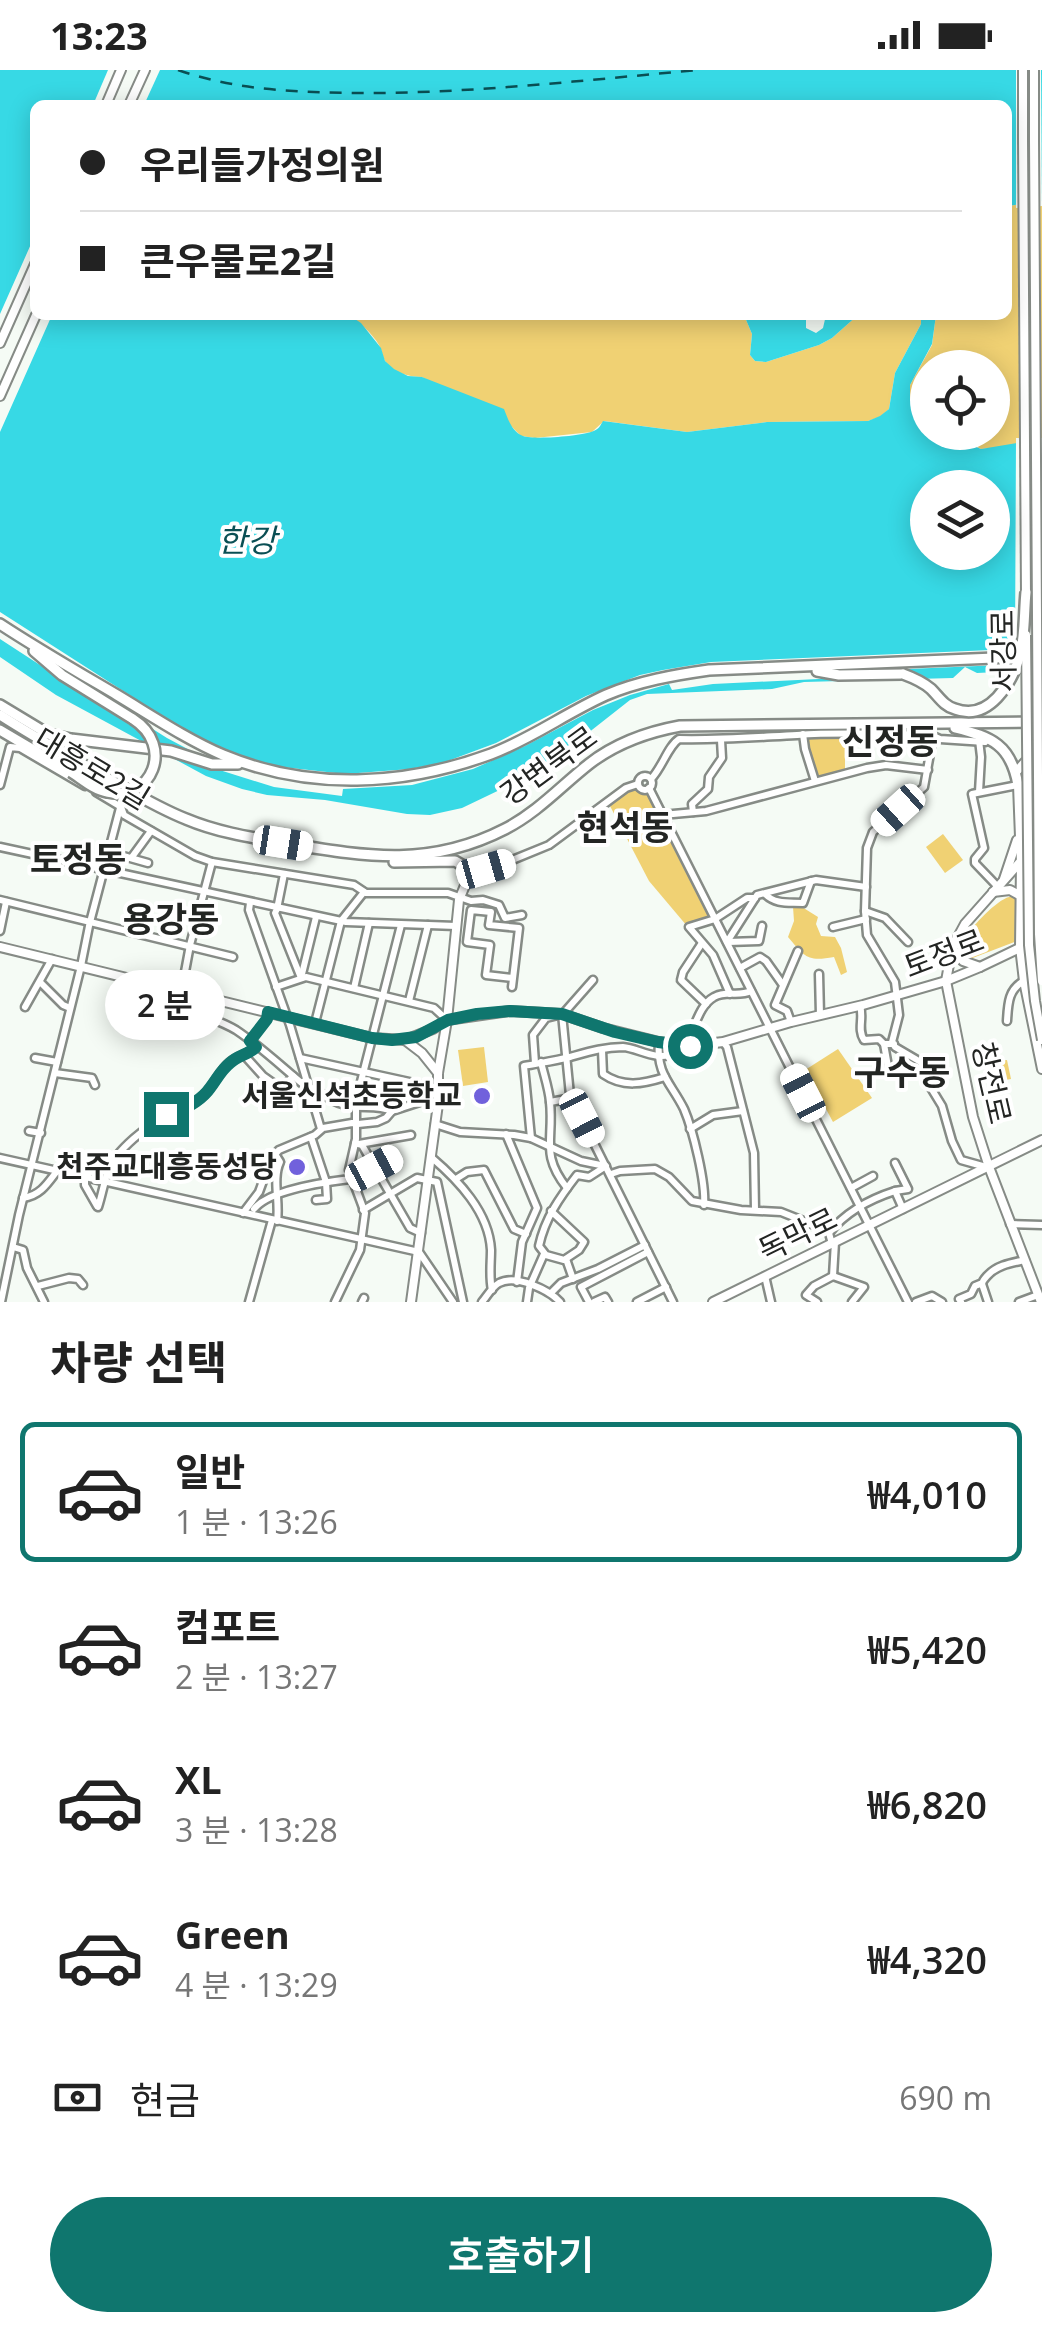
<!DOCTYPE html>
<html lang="ko">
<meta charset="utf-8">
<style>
body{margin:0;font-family:"Open Sans","Noto Sans KR",sans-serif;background:#f2f2f2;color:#222;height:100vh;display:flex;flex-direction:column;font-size:38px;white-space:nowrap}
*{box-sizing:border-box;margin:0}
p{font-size:32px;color:#767676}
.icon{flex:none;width:55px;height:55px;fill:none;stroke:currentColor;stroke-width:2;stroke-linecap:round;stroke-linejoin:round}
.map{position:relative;height:1232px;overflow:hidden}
.side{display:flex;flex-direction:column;background:#fff;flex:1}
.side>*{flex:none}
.banner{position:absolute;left:30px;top:30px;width:982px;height:220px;border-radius:15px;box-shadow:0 5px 25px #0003;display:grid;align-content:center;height:220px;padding:0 50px;background:#fff}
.buttons{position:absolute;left:910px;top:280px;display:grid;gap:20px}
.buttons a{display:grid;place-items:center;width:100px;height:100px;border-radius:50%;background:#fff;box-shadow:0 5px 25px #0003;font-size:50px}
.end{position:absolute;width:45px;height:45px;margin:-22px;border:12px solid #0f766e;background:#fff;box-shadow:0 0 0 5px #fff}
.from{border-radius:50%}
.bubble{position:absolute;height:70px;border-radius:35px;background:#fff;box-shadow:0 5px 25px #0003;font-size:32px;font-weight:600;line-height:70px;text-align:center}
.car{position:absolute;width:30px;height:60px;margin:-30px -15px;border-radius:12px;box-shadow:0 0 8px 2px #0007;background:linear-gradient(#fff 24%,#345 0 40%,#fff 0 76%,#345 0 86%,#fff 0)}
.banner b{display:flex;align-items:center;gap:35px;height:95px;font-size:38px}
.banner b+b{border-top:2px solid #e0e0e0}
.banner i{width:25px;height:25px;background:#222}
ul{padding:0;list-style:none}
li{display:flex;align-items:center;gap:30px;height:140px;margin:0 20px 15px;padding:0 30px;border:5px solid transparent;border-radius:15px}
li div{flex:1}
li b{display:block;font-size:38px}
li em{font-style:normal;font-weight:600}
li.on{border-color:#0f766e}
li>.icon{width:90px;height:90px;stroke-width:1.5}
h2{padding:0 50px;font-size:45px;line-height:120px}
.pay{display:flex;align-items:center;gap:25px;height:110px;padding:0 50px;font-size:38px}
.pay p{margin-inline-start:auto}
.primary-button{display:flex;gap:20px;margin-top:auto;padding:20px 50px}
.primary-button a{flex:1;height:115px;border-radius:60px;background:#0f766e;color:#fff;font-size:40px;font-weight:600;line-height:115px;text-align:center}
.status{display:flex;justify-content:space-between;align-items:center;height:70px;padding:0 50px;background:#fff;direction:ltr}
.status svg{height:28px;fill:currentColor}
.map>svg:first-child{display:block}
</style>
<div class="status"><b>13:23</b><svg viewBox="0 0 49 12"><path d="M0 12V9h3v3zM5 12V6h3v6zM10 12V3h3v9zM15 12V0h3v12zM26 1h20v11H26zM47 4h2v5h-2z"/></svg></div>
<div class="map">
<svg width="1042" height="1232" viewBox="0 0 1042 1232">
<rect width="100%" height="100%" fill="#f5fbf5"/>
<g fill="#f0d173">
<path d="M1042,131V373L981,379C971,375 970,367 960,363L992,362V298H928L927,347L910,329V315L932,275L936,245H1008V136Z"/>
<path d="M349,245H744L752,264L750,285L755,291L766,292L819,275L832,268L858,245H921V254L895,303L889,339L880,347L868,351L767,352L687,362L604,351L592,362L535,368L521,366L512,357L422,307C409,307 393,303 385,291C382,286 382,280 379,275C372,263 360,253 349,245Z"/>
<path d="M806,666H845V700L817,707Z"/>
<path d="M644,716L710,847L687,856L649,811L610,736L629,721Z"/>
<path d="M943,764L963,790L945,803L926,777Z"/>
<path d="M1009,827H1015L1017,871L970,889L964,884C964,877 963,873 966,867C972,856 997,830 1009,827Z"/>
<path d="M793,837H802L818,847L816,854L821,866L835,867L841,878L847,902L841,905L834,887C807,892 805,887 788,867L794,851Z"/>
<path d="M484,977L488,1012L463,1016L458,980Z"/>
<path d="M838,979L872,1028L833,1052L805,1000Z"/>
<path d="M1007,990L1011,1009L990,1013L986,993Z"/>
</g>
<g fill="#37d9e5" fill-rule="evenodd">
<path d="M0,0H1042V131L1008,136V35H35V245H349L361,253L381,278L385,291L394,299L408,306L422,307L504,339C508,349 512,362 523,366C535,370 579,366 591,362C599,359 599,358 603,351L687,362L767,352L868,351L880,346L889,339L895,303L921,254V245H936L932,274L910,315V329L927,347L928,362L960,363L968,366L974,376L981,379L1017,373L1042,600L977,603L965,597L953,608L804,612L772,619L647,624L630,630L541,700L462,738L430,745L407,744L325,730L267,725L242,719L206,706L56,625L0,587ZM928,418H992V482H928Z"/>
<path d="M744,245H806V258L816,263L823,258L826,245H858L832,268L819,275L766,292L755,291L750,285L752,264Z"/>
</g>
<g fill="#f5fbf5">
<path d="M108,0H160L144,35H93Z"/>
<path d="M1016,0H1041L1042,136L1016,138Z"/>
<path d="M35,165V245H52L0,362V244Z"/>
<path d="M1016,368H1042V605L1021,606V594L839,602V608L713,614L672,620L669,614L630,625L593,640L525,676L473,699L412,715L343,719L342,726L274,717L210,697L212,692L167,668L64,603L60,608L0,569V542L181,658L222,679L250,689L282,697L345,704L410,699L445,692L496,673L586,626L640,605L663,600L711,592L1015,579Z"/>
</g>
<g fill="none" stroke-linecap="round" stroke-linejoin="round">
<path stroke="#0a4f54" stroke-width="2.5" stroke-dasharray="12 10" stroke-linecap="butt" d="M178,0C235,20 293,22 353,23C468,24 584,10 699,0"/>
<defs>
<g id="minor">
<path d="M803,664L805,679L815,711"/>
<path d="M933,667L924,717L873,762L867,778L865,841L867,865L895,912L899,945L892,972L895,977L924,994L931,1004V1018L942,1036L952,1071L961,1090L986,1097"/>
<path d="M979,670L981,687L979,722"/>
<circle cx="645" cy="713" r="7"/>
<path d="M651,709C662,698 668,676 679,669C718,670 757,667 797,665C841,662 886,664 931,665L940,669L985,672"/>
<path d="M0,715L10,677L20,678L85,716"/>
<path d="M649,718L908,1232"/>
<path d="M96,722L121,737L124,745L195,786L212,792L354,815L366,823H448L471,831L483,830L499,835L505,848L522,845"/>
<path d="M693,742L692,734L708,719L709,707L722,688L721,670"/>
<path d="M662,745L706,741L867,698L886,695L928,700"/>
<path d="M0,777L346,852L456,856"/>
<path d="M109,782L148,793"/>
<path d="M132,787L151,761"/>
<path d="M212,792L190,875L179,934C197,945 218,949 236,960C260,976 282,997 304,1015C318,1019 328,1030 342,1034C359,1040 375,1034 392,1041"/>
<path d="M468,808L549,775L626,718L638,714"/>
<path d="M998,817L975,793V789L984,778L972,724L1018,715"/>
<path d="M765,824C776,835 789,832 803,833L811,811"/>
<path d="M0,830L233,887"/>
<path d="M250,833L249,840L290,955L321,1059"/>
<path d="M277,839L275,843L301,908"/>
<path d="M277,839L284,804"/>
<path d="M865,841L885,848L908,872"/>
<path d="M833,857L866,849"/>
<path d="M0,861L6,832"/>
<path d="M727,872L757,825L816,810L866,817"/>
<path d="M728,872L759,871L762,856"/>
<path d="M702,873L683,902L681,910L706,934"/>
<path d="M740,898L760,887L766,891L783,915"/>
<path d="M819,904L820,945"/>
<path d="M301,908L316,847"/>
<path d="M40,912L63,935L70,938"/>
<path d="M276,917L306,907L434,938L447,950"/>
<path d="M512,917L519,858L489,855L491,842L471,840L467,872L490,875L486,905L513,908"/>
<path d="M354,918L369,853"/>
<path d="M730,924L713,885L689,857L715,849L747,828H755"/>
<path d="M409,931L428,855"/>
<path d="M860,936C864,948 857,959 864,970L879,969L884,974H894"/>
<path d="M25,937L52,889"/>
<path d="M563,944L593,910"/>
<path d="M1007,951C1008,935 1008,919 1024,911"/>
<path d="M791,952L787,941L775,935L798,881"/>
<path d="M315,953L341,851L364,822"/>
<path d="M250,971L267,949L268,942"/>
<path d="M659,972C656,1004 671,1013 684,1039C693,1060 706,1113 704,1135"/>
<path d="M723,972L727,977L754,1083L755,1140"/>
<path d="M884,974L889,1002"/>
<path d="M602,980L603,1004C623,1018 643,1014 665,1007"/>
<path d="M245,986L263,1006L280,1018H283L293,1006"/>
<path d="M35,988L57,992"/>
<path d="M300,988L437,1018"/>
<path d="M541,992C544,1005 549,1019 550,1032C554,1070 540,1084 567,1118"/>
<path d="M535,993L533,965L546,948L562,944L570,1025L673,1232"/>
<path d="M55,1003L92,1008L95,1015"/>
<path d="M550,1032L572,1028"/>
<path d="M435,1054L460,1062L514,1065L531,1068L581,1091L605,1096"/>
<path d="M690,1059L713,1045L743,1041"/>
<path d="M29,1061L41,1063"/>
<path d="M506,1064L537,1138L522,1172L517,1212"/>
<path d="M311,1067L326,1112L327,1129L316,1130"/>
<path d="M531,1068L524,996C539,993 555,991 570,987C588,982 604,977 623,977C638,978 657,992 675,983C694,974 694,938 714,927C726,920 739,927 751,921"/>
<path d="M355,1073L362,1075L410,1158L421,1163"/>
<path d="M359,1074L411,1065"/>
<path d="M275,1084L280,1092C272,1109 280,1132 277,1151"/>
<path d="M431,1087C458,1110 489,1142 491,1180C491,1193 489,1207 492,1220"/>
<path d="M0,1088L419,1182L453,1232"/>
<path d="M375,1098L395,1087"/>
<path d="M611,1104L620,1101L655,1099L669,1107L692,1131L741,1140L781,1142L824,1159L829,1163L832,1174"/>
<path d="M456,1109L467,1102L484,1100L514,1159L526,1164"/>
<path d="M851,1118L873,1106"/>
<path d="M895,1121L908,1119L895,1093"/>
<path d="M23,1128C40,1126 48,1113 57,1101"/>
<path d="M97,1136L85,1115V1107L99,1094L109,1096"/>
<path d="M98,1137C102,1125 104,1111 109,1099C116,1080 149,1055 166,1044L171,1045C185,1038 201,1031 210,1018C217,1009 221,1000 229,993C238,985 248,985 256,977"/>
<path d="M254,1139C269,1120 325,1112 350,1109"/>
<path d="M363,1140L417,1108L437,1112L463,1232"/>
<path d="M551,1141L584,1172L579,1180L564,1190L546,1185L539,1176C545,1148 560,1127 577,1105L589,1107L606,1096"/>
<path d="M243,1143L259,1122L271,1089L279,1080L315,1065L323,1058L352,1053L358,1054L377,1052L386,1048L392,1041L426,1030L439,1019"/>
<path d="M1010,1154L1042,1155"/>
<path d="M829,1163C845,1143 870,1129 895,1121L903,1139"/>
<path d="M13,1177L23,1180L27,1198L44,1232"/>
<path d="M566,1189L573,1209"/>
<path d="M765,1206L771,1232"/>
<path d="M833,1206L835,1172"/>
<path d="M982,1214L988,1232"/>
<path d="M38,1216L69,1208L78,1209L83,1215"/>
<path d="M551,1223L561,1213L598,1199L645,1175"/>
<path d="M1,1232L19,1145L81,896L89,856L120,738"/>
<path d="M249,1232L272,1150"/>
<path d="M335,1232L360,1180L365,1143L349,1100L356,1069V1031L401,855"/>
<path d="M362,1232L364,1228"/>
<path d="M482,1232C487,1226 492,1217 499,1213C516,1204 549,1220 560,1232"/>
<path d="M527,1232L529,1218L544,1184"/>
<path d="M589,1232L581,1217L648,1182"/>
<path d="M594,1232L605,1227L608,1232"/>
<path d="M637,1232L666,1217"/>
<path d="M817,1232L806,1225L814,1216L833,1206L864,1217L852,1232"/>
<path d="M916,1232L932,1226L942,1232"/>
<path d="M961,1232L959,1229L971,1224L975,1216C989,1210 977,1217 987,1206C997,1195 1011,1193 1025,1190"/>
<path d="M1019,1232L1038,1225"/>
</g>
<g id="major">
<path d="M1023,0V70"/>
<path d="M1034,0V70"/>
<path d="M106,35L121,0"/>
<path d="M129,35L145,0"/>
<path d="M0,273L35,194"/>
<path d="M0,326L36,245"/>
<path d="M1016,702L1025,692H1037L1042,696"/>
<path d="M1018,715L1021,793L1020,877L1024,911L1042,999"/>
<path d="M1029,782L965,854L952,878L946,911L973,1047L989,1097L1041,1232"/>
<path d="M1004,809L1017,770"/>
<path d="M993,822L1010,820L1021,826"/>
<path d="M0,877L372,968L405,970L433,959L447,950L510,941L562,944L603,958L659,972L689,976L723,972L791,952L863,935L946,911L980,897L1032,872"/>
<path d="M952,878L963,891L980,897"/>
<path d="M405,970L422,983L438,1003"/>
<path d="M411,1232L438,1034V1003L447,950L459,830L468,808"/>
<path d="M713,1232L1042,1070"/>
</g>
<g id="highway">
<path d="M0,554C38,579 78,602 117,625C152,646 186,669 223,685C310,721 404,716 491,684C531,669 566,643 606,625C639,611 674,605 709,600L1042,586"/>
<path d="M34,581L62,605L133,649"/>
<path d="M817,601L839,605L903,604"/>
<path d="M0,635L48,664L71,669L171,681L212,694H238"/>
<path d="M0,645C34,667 70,687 105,707C132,722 158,738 186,749C219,763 255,768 290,774C369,787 431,797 505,759C538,742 561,716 589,694C616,673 647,662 680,656L1042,652"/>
<path d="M955,658C992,667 1011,675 1018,715"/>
<path d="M0,660L71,702"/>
<path d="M394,792L455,791L462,795L468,808"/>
</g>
</defs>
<use href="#minor" stroke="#868b86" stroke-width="11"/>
<use href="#major" stroke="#868b86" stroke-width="12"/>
<use href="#highway" stroke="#868b86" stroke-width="14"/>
<use href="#minor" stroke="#fff" stroke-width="6"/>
<use href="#major" stroke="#fff" stroke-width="8"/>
<use href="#highway" stroke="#fff" stroke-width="9"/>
<defs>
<g id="major-bridge">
<path d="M1023,70L1026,526"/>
<path d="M1034,70L1039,864L1042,911"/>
<path d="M1026,565L1029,875L1035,931L1042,970"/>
</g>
<g id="highway-bridge">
<path d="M903,604C914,608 923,612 931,619C939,627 944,636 955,639C989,652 1012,613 1020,585C1025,566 1024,542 1026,522"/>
<path d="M71,702C82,709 94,720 107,722C152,732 175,676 133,649"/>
</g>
</defs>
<use href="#major-bridge" stroke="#868b86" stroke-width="12" stroke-linecap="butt"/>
<use href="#highway-bridge" stroke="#868b86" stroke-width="14" stroke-linecap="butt"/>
<use href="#major-bridge" stroke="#fff" stroke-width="8"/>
<use href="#highway-bridge" stroke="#fff" stroke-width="9"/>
</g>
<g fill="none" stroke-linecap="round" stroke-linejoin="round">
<path stroke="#0f766e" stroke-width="12" d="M166,1044L171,1046C185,1038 201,1031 210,1018C217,1009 221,1000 230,993C238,985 248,985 256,977L250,971L267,949L268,942L372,968L392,970L416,967L448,950L477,944L510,941L562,944L615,962L658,972L690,976"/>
</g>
<g fill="#7161dc" stroke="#fff" stroke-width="4">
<circle cx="482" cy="1026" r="10"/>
<circle cx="297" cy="1097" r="10"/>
</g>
<g text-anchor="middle" stroke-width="8" stroke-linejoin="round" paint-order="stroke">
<g font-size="30" fill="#232523" stroke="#fff">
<text transform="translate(1004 581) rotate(-91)" y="10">서강로</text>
<text transform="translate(549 696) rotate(-36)" y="10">강변북로</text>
<text transform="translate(92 699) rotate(31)" y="10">대흥로2길</text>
<text transform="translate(944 884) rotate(-21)" y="10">토정로</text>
<text transform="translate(991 1013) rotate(77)" y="10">창전로</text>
<text transform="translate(798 1165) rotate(-26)" y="10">독막로</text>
</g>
<g font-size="30" font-weight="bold" fill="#232523" stroke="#fff" text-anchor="end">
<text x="462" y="1036">서울신석초등학교</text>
<text x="277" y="1107">천주교대흥동성당</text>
</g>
<g font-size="32" font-style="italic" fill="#0a4f54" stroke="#fff">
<text x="247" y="482">한강</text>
</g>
<g font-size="35" font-weight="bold" fill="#232523" stroke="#fff">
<text x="890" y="684">신정동</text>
<text x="625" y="770">현석동</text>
<text x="78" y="802">토정동</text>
<text x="171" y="862">용강동</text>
<text x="902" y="1015">구수동</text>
</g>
</g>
</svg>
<div class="buttons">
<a><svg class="icon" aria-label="locate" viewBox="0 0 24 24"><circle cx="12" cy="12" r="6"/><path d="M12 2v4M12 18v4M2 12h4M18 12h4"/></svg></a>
<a><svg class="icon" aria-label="layers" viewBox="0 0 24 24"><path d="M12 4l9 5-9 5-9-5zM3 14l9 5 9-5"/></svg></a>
</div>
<i class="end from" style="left:690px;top:976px"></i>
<i class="end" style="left:166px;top:1044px"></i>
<div class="bubble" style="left:105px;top:900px;width:120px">2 분</div>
<i class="car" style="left:898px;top:740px;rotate:228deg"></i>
<i class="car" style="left:283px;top:773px;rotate:99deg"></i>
<i class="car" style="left:486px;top:799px;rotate:74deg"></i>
<i class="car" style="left:803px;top:1023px;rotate:333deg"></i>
<i class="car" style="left:582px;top:1048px;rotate:153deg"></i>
<i class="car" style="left:374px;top:1098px;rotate:62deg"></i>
<div class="banner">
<b><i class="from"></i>우리들가정의원</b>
<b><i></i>큰우물로2길</b>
</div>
</div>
<section class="side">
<h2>차량 선택</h2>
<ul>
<li class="on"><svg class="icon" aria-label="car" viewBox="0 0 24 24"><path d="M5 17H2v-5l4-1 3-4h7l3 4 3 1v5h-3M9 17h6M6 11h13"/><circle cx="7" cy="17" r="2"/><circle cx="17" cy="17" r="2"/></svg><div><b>일반</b><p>1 분 · 13:26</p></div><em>₩4,010</em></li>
<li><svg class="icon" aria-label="car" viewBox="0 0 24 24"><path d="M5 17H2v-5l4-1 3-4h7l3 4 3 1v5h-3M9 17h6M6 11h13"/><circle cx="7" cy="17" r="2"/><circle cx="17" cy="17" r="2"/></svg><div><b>컴포트</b><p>2 분 · 13:27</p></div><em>₩5,420</em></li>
<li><svg class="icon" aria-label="car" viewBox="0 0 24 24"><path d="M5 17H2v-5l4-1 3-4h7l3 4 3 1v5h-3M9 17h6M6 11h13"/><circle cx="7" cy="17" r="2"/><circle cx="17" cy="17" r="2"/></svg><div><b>XL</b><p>3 분 · 13:28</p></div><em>₩6,820</em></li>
<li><svg class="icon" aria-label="car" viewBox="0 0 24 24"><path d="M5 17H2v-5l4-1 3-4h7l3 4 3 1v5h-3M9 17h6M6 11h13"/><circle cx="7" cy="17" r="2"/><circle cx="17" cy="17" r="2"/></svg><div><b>Green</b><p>4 분 · 13:29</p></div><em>₩4,320</em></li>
</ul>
<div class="pay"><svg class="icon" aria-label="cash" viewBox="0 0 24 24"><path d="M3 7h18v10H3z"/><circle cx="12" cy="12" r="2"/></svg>현금<p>690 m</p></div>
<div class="primary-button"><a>호출하기</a></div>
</section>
